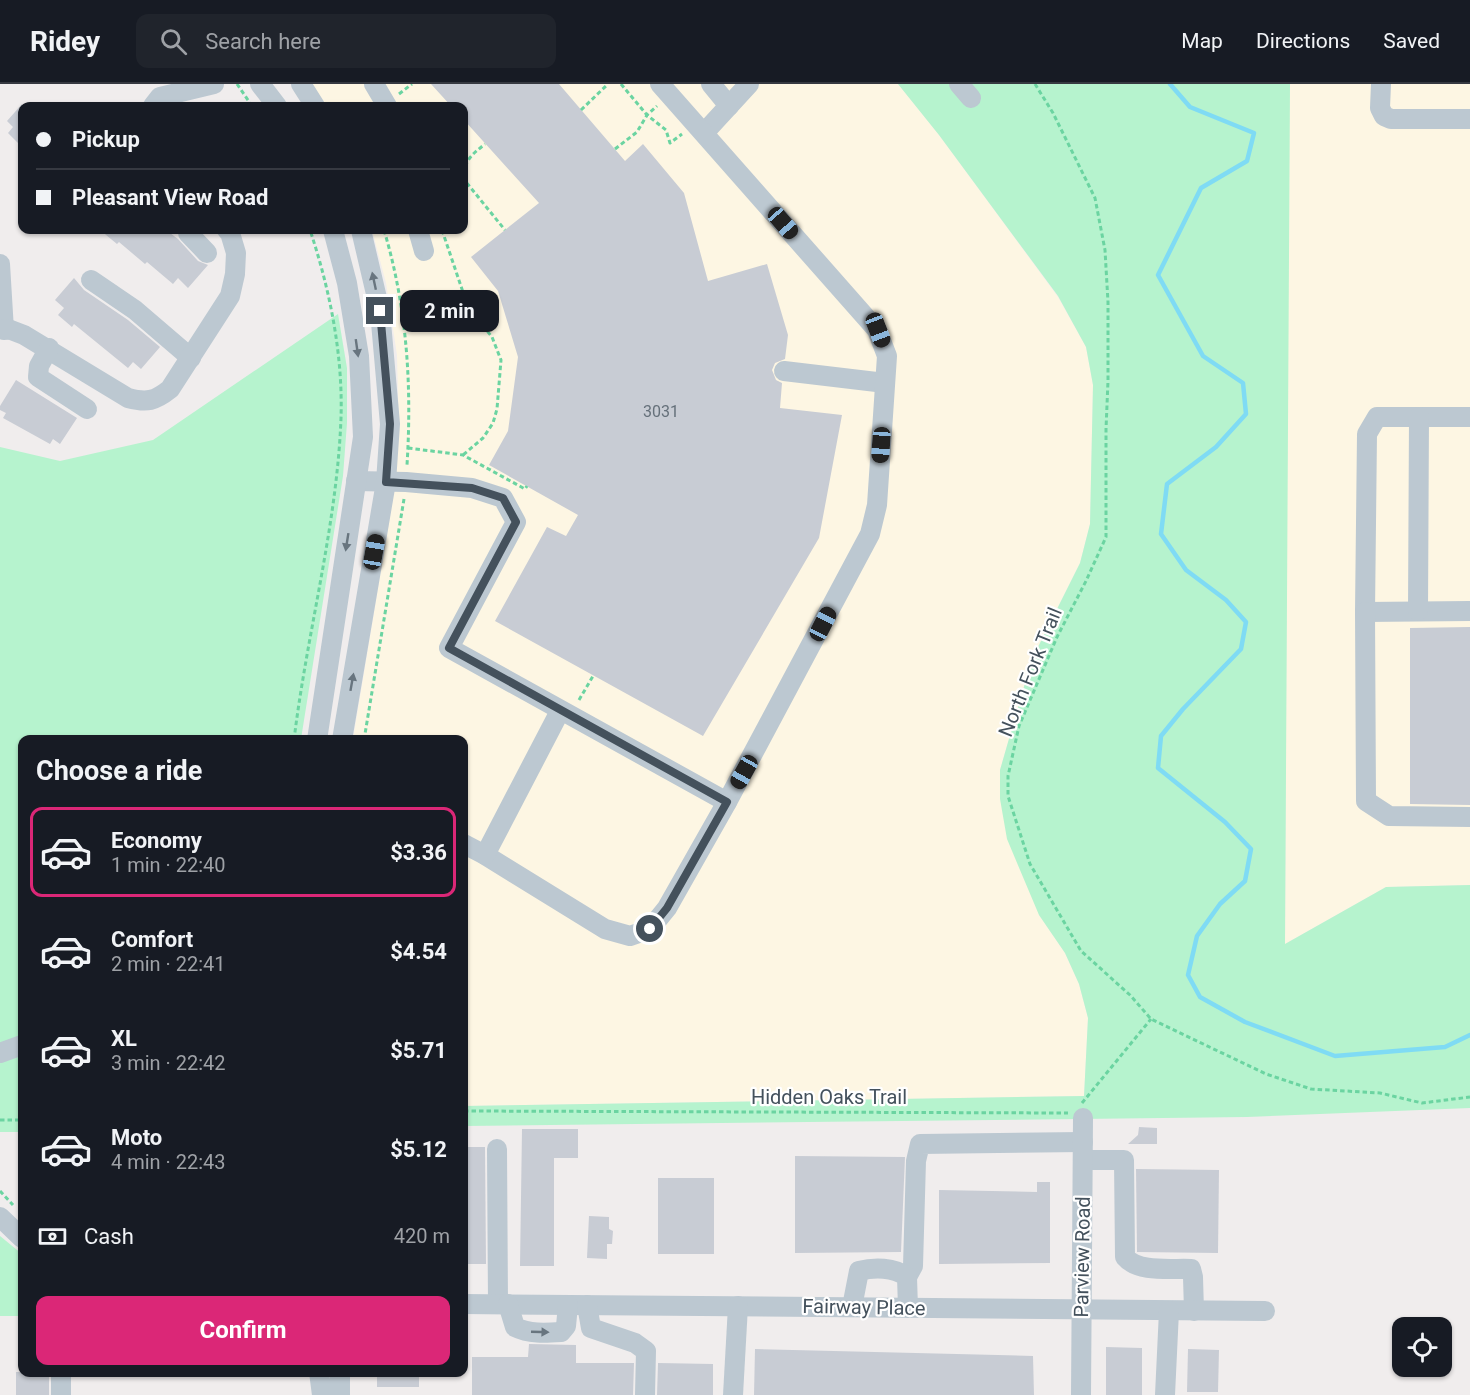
<!DOCTYPE html>
<meta charset="utf-8">
<style>
body{margin:0;font-family:Roboto,sans-serif;background:#20242c;color:#f1f3f6;height:100vh;display:flex;flex-direction:column;font-size:22px;white-space:nowrap}
*{box-sizing:border-box;margin:0}
p{font-size:20px;color:#9ea1a6}
.icon{flex:none;width:33px;height:33px;fill:none;stroke:currentColor;stroke-width:2;stroke-linecap:round;stroke-linejoin:round}
.map{position:relative;flex:1;overflow:hidden}
.drawer{position:absolute;left:18px;top:651px;width:450px;height:642px;display:flex;flex-direction:column;background:#171b24;border-radius:12px;box-shadow:0 2px 4px #0004}
.drawer>*{flex:none}
.top-card{position:absolute;left:18px;top:18px;width:450px;height:132px;border-radius:12px;box-shadow:0 2px 4px #0004;display:grid;align-content:center;height:132px;padding:0 18px;background:#171b24}
.fabs{position:absolute;left:1392px;top:1233px;display:grid;gap:12px}
.fabs a{display:grid;place-items:center;width:60px;height:60px;border-radius:12px;background:#171b24;box-shadow:0 2px 4px #0004;font-size:30px}
.end{position:absolute;width:27px;height:27px;margin:-14px;border:8px solid #44515c;background:#fff;box-shadow:0 0 0 3px #fff}
.from{border-radius:50%}
.bubble{position:absolute;height:42px;border-radius:12px;background:#171b24;box-shadow:0 2px 4px #0004;font-size:20px;font-weight:700;line-height:42px;text-align:center}
.car{position:absolute;width:18px;height:36px;margin:-18px -9px;border-radius:8px;box-shadow:0 0 4px 2px #0007;background:linear-gradient(#222 24%,#8ab4d8 0 40%,#222 0 76%,#8ab4d8 0 86%,#222 0)}
.top-card b{display:flex;align-items:center;gap:21px;height:57px;font-size:22px}
.top-card b+b{border-top:2px solid #363941}
.top-card i{width:15px;height:15px;background:#f1f3f6}
ul{padding:0;list-style:none}
li{display:flex;align-items:center;gap:18px;height:90px;margin:0 12px 9px;padding:0 6px;border:3px solid transparent;border-radius:12px}
li div{flex:1}
li b{display:block;font-size:22px}
li em{font-style:normal;font-weight:700}
li.active{border-color:#db2777}
li>.icon{width:54px;height:54px;stroke-width:1.5}
h2{padding:0 18px;font-size:27px;line-height:72px}
.pay{display:flex;align-items:center;gap:15px;height:66px;padding:0 18px;font-size:22px}
.pay p{margin-inline-start:auto}
.button{display:flex;gap:12px;margin-top:auto;padding:12px 18px}
.button a{flex:1;height:69px;border-radius:12px;background:#db2777;color:#fff;font-size:24px;font-weight:700;line-height:69px;text-align:center}
header{display:flex;align-items:center;gap:36px;box-sizing:border-box;height:84px;padding:0 30px;background:#171b24;border-bottom:2px solid #363941}
header strong{font-size:28px}
nav{display:flex;gap:33px;margin-inline-start:auto;font-size:21px}
.search{width:420px;height:54px;background:#20242c;display:flex;align-items:center;gap:15px;box-sizing:border-box;padding:0 21px;border-radius:12px;color:#9ea1a6;font-size:22px}
.map>svg:first-child{display:block}
</style>
<header>
<strong>Ridey</strong>
<div class="search"><svg class="icon" aria-label="search" viewBox="0 0 24 24"><circle cx="10" cy="10" r="6"/><path d="M15 15l6 6"/></svg>Search here</div>
<nav><a>Map</a><a>Directions</a><a>Saved</a></nav>
</header>
<div class="map">
<svg width="1470" height="1311" viewBox="0 0 1470 1311">
<rect width="100%" height="100%" fill="#f0eded"/>
<g fill="#fdf6e3">
<path d="M308,0H898L939,51L1058,213L1086,263L1093,301L1090,440L1080,479L1032,575L1000,686L1039,831L1065,869L1079,900L1088,934L1084,1012L464,1022V656L353,655L393,414L399,351L397,271L386,199L372,146H464V22H321Z"/>
<path d="M1289,0H1470V801L1386,803L1285,860Z"/>
</g>
<g fill="#b6f3ce">
<path d="M898,0H1290L1285,860L1386,803L1470,801V1024L1247,1033L464,1042V1022L1084,1012L1088,934L1079,900L1065,869L1039,831L1007,755L1000,715V686L1032,575L1080,479L1090,440L1093,301L1086,263L1058,212L939,51Z"/>
<path d="M338,230L347,284V339L343,392L301,655L22,656V1048H0V363L60,377L153,356Z"/>
<path d="M0,1152L22,1170V1232H0Z"/>
</g>
<g fill="none" stroke-linecap="round" stroke-linejoin="round">
<path stroke="#7fdbf4" stroke-width="4.5" d="M1170,0L1190,23L1254,49L1247,77L1201,104L1158,191L1203,272L1243,299L1246,330L1216,363L1167,400L1161,450L1186,486L1226,516L1246,538L1241,565L1183,625L1161,652L1158,684L1225,738L1251,765L1245,797L1220,820L1197,852L1188,891L1200,913L1245,938L1335,972L1445,963L1470,951"/>
</g>
<g fill="#c8ccd4">
<path d="M431,0H559L625,77L643,60L684,109L708,197L767,180L788,251L785,275L775,279L772,286L776,296L782,299L780,324L842,331L819,454L703,652L495,537L547,443L566,452L578,431L489,381L508,347L518,273L498,207L471,173L539,119L464,36V22H451Z"/>
<path d="M22,20V63L8,49L13,43L7,37Z"/>
<path d="M100,146H166L178,155L198,177L208,181L188,204L178,194L173,200L147,178L145,180L119,158L117,160Z"/>
<path d="M74,194L84,206L128,236L160,263L141,285L133,278L128,284L74,240L72,243L58,231L64,224L55,216Z"/>
<path d="M16,296L77,334L60,360L53,355L50,360L3,334L6,329L0,326V322Z"/>
<path d="M1470,543V721L1410,720V544Z"/>
<path d="M1139,1043L1157,1044V1060H1128L1138,1051Z"/>
<path d="M522,1045H578V1074H554V1182H520Z"/>
<path d="M464,1063H485L486,1180H464Z"/>
<path d="M795,1072L905,1073L901,1168L795,1169Z"/>
<path d="M1136,1085L1219,1086L1218,1169L1137,1168Z"/>
<rect x="658" y="1094" width="56" height="76"/>
<path d="M1037,1098H1050V1179L939,1180V1106L1037,1108Z"/>
<path d="M589,1132L609,1133V1145L613,1147L612,1160H607V1175L587,1174Z"/>
<path d="M529,1260L576,1261V1279H634L633,1311H472V1273H528Z"/>
<path d="M1106,1263L1142,1264V1311H1106Z"/>
<path d="M755,1265L1033,1272L1034,1311H754Z"/>
<path d="M1188,1265L1219,1266L1218,1308H1187Z"/>
<path d="M658,1279L713,1280V1311H657Z"/>
<rect x="16" y="1288" width="33" height="23"/>
<rect x="377" y="1288" width="42" height="15"/>
</g>
<g fill="none" stroke-linecap="round" stroke-linejoin="round">
<g stroke="#6bd4a1" stroke-width="3" stroke-dasharray="4.5 3" stroke-linecap="butt">
<path d="M237,0L252,22"/>
<path d="M621,0L647,31L666,46L670,59L682,50"/>
<path d="M1035,0L1053,29L1095,114L1105,166L1108,218V297L1106,345V453L1086,497L1057,553L1019,642L1008,692V712L1030,780L1081,867L1130,911L1151,935L1266,990L1311,1005L1380,1009L1422,1019L1470,1013"/>
<path d="M399,10L412,0"/>
<path d="M581,26L608,0"/>
<path d="M615,65L637,48L647,31L657,22"/>
<path d="M464,90C465,75 474,69 485,60"/>
<path d="M464,92L466,98L505,146"/>
<path d="M464,107L468,100"/>
<path d="M384,146C407,223 412,301 407,381"/>
<path d="M442,146L468,223L492,253L501,276L497,325L493,339L483,354L463,371"/>
<path d="M408,364L463,371L525,405L527,402"/>
<path d="M579,616L593,592"/>
<path d="M294,656C307,548 337,442 341,334C343,271 330,206 310,146"/>
<path d="M364,656L404,415"/>
<path d="M1082,1019L1151,935"/>
<path d="M464,1027L1068,1029"/>
<path d="M0,1036H22"/>
<path d="M0,1107L13,1121"/>
</g>
<g stroke="#bcc8d1" stroke-width="20">
<path d="M260,0L277,22"/>
<path d="M301,0L315,22"/>
<path d="M374,0L387,22"/>
<path d="M711,0L729,22"/>
<path d="M959,0L971,14"/>
<path d="M1381,0L1380,24L1384,32L1391,35H1470"/>
<path d="M153,22L160,13L214,0"/>
<path d="M704,49L749,0"/>
<path d="M191,146L188,149L207,169"/>
<path d="M418,146L424,167"/>
<path d="M0,180L4,246"/>
<path d="M91,196L135,226L191,274"/>
<path d="M0,245L11,246L24,251L128,314C147,319 155,317 170,305L230,212L235,190L236,169L230,149L227,146"/>
<path d="M49,264L39,282L38,293L87,325"/>
<path d="M784,287L885,299"/>
<path d="M1470,333H1377L1367,350L1365,528L1470,527"/>
<path d="M356,397L406,398L472,404L503,414L516,438L449,564L727,718L870,450L877,421L887,272L877,246L660,0"/>
<path d="M1418,527L1419,333"/>
<path d="M1365,528L1366,717L1389,732L1470,733"/>
<path d="M317,656L363,353L359,272L347,199L333,146"/>
<path d="M342,656L386,398L390,340L380,227L361,146"/>
<path d="M464,760L485,771L605,845L630,852L650,845L667,824L727,718"/>
<path d="M485,771L560,627"/>
<path d="M0,969L22,961"/>
<path d="M497,1065L498,1220"/>
<path d="M1083,1076H1124L1125,1173C1138,1189 1172,1184 1191,1185L1193,1193L1194,1227"/>
<path d="M0,1133L22,1154"/>
<path d="M907,1193L913,1182L916,1077L920,1060L1083,1058"/>
<path d="M464,1220L1265,1227"/>
<path d="M508,1220L515,1243C529,1250 545,1249 561,1248L566,1242L568,1221"/>
<path d="M587,1221L591,1244L635,1259L646,1267L645,1311"/>
<path d="M852,1223L859,1187C874,1183 894,1183 907,1193L908,1224"/>
<path d="M319,1288L322,1311"/>
<path d="M340,1288V1311"/>
<path d="M61,1311V1288"/>
<path d="M733,1311L738,1222"/>
<path d="M1081,1311L1083,1034"/>
<path d="M1165,1311L1169,1227"/>
</g>
</g>
<defs><path id="oneway-solid" d="M-6-.8H1V-3.2L6.5 0L1 3.2V.8H-6Z" transform="scale(1.5)"/></defs>
<g fill="#68757f">
<use href="#oneway-solid" transform="translate(374 197) rotate(-102)"/>
<use href="#oneway-solid" transform="translate(357 264) rotate(82)"/>
<use href="#oneway-solid" transform="translate(347 458) rotate(99)"/>
<use href="#oneway-solid" transform="translate(352 598) rotate(-80)"/>
<use href="#oneway-solid" transform="translate(540 1248) rotate(2)"/>
</g>
<g fill="none" stroke-linecap="round" stroke-linejoin="round">
<path stroke="#44515c" stroke-width="8" d="M380,227L390,340L386,398L472,404L503,414L516,438L449,564L727,718L667,824L650,845"/>
</g>
<g text-anchor="middle" stroke-width="4.5" stroke-linejoin="round" paint-order="stroke">
<g font-size="16" fill="#65707a">
<text x="661" y="333">3031</text>
</g>
<g font-size="20" fill="#44515c" stroke="#fff">
<text transform="translate(1030 588) rotate(-68)" y="7">North Fork Trail</text>
<text x="829" y="1020">Hidden Oaks Trail</text>
<text transform="translate(1082 1173) rotate(-89)" y="7">Parview Road</text>
<text transform="translate(864 1223) rotate(1)" y="7">Fairway Place</text>
</g>
</g>
</svg>
<div class="fabs">
<a><svg class="icon" aria-label="locate" viewBox="0 0 24 24"><circle cx="12" cy="12" r="6"/><path d="M12 2v4M12 18v4M2 12h4M18 12h4"/></svg></a>
</div>
<i class="end from" style="left:650px;top:845px"></i>
<i class="end" style="left:380px;top:227px"></i>
<div class="bubble" style="left:400px;top:206px;width:99px">2 min</div>
<i class="car" style="left:783px;top:139px;rotate:139deg"></i>
<i class="car" style="left:878px;top:246px;rotate:159deg"></i>
<i class="car" style="left:881px;top:361px;rotate:184deg"></i>
<i class="car" style="left:374px;top:468px;rotate:10deg"></i>
<i class="car" style="left:823px;top:540px;rotate:27deg"></i>
<i class="car" style="left:744px;top:688px;rotate:209deg"></i>
<div class="top-card">
<b><i class="from"></i>Pickup</b>
<b><i></i>Pleasant View Road</b>
</div>
<section class="drawer">
<h2>Choose a ride</h2>
<ul>
<li class="active"><svg class="icon" aria-label="car" viewBox="0 0 24 24"><path d="M5 17H2v-5l4-1 3-4h7l3 4 3 1v5h-3M9 17h6M6 11h13"/><circle cx="7" cy="17" r="2"/><circle cx="17" cy="17" r="2"/></svg><div><b>Economy</b><p>1 min · 22:40</p></div><em>$3.36</em></li>
<li><svg class="icon" aria-label="car" viewBox="0 0 24 24"><path d="M5 17H2v-5l4-1 3-4h7l3 4 3 1v5h-3M9 17h6M6 11h13"/><circle cx="7" cy="17" r="2"/><circle cx="17" cy="17" r="2"/></svg><div><b>Comfort</b><p>2 min · 22:41</p></div><em>$4.54</em></li>
<li><svg class="icon" aria-label="car" viewBox="0 0 24 24"><path d="M5 17H2v-5l4-1 3-4h7l3 4 3 1v5h-3M9 17h6M6 11h13"/><circle cx="7" cy="17" r="2"/><circle cx="17" cy="17" r="2"/></svg><div><b>XL</b><p>3 min · 22:42</p></div><em>$5.71</em></li>
<li><svg class="icon" aria-label="car" viewBox="0 0 24 24"><path d="M5 17H2v-5l4-1 3-4h7l3 4 3 1v5h-3M9 17h6M6 11h13"/><circle cx="7" cy="17" r="2"/><circle cx="17" cy="17" r="2"/></svg><div><b>Moto</b><p>4 min · 22:43</p></div><em>$5.12</em></li>
</ul>
<div class="pay"><svg class="icon" aria-label="cash" viewBox="0 0 24 24"><path d="M3 7h18v10H3z"/><circle cx="12" cy="12" r="2"/></svg>Cash<p>420 m</p></div>
<div class="button"><a>Confirm</a></div>
</section>
</div>
